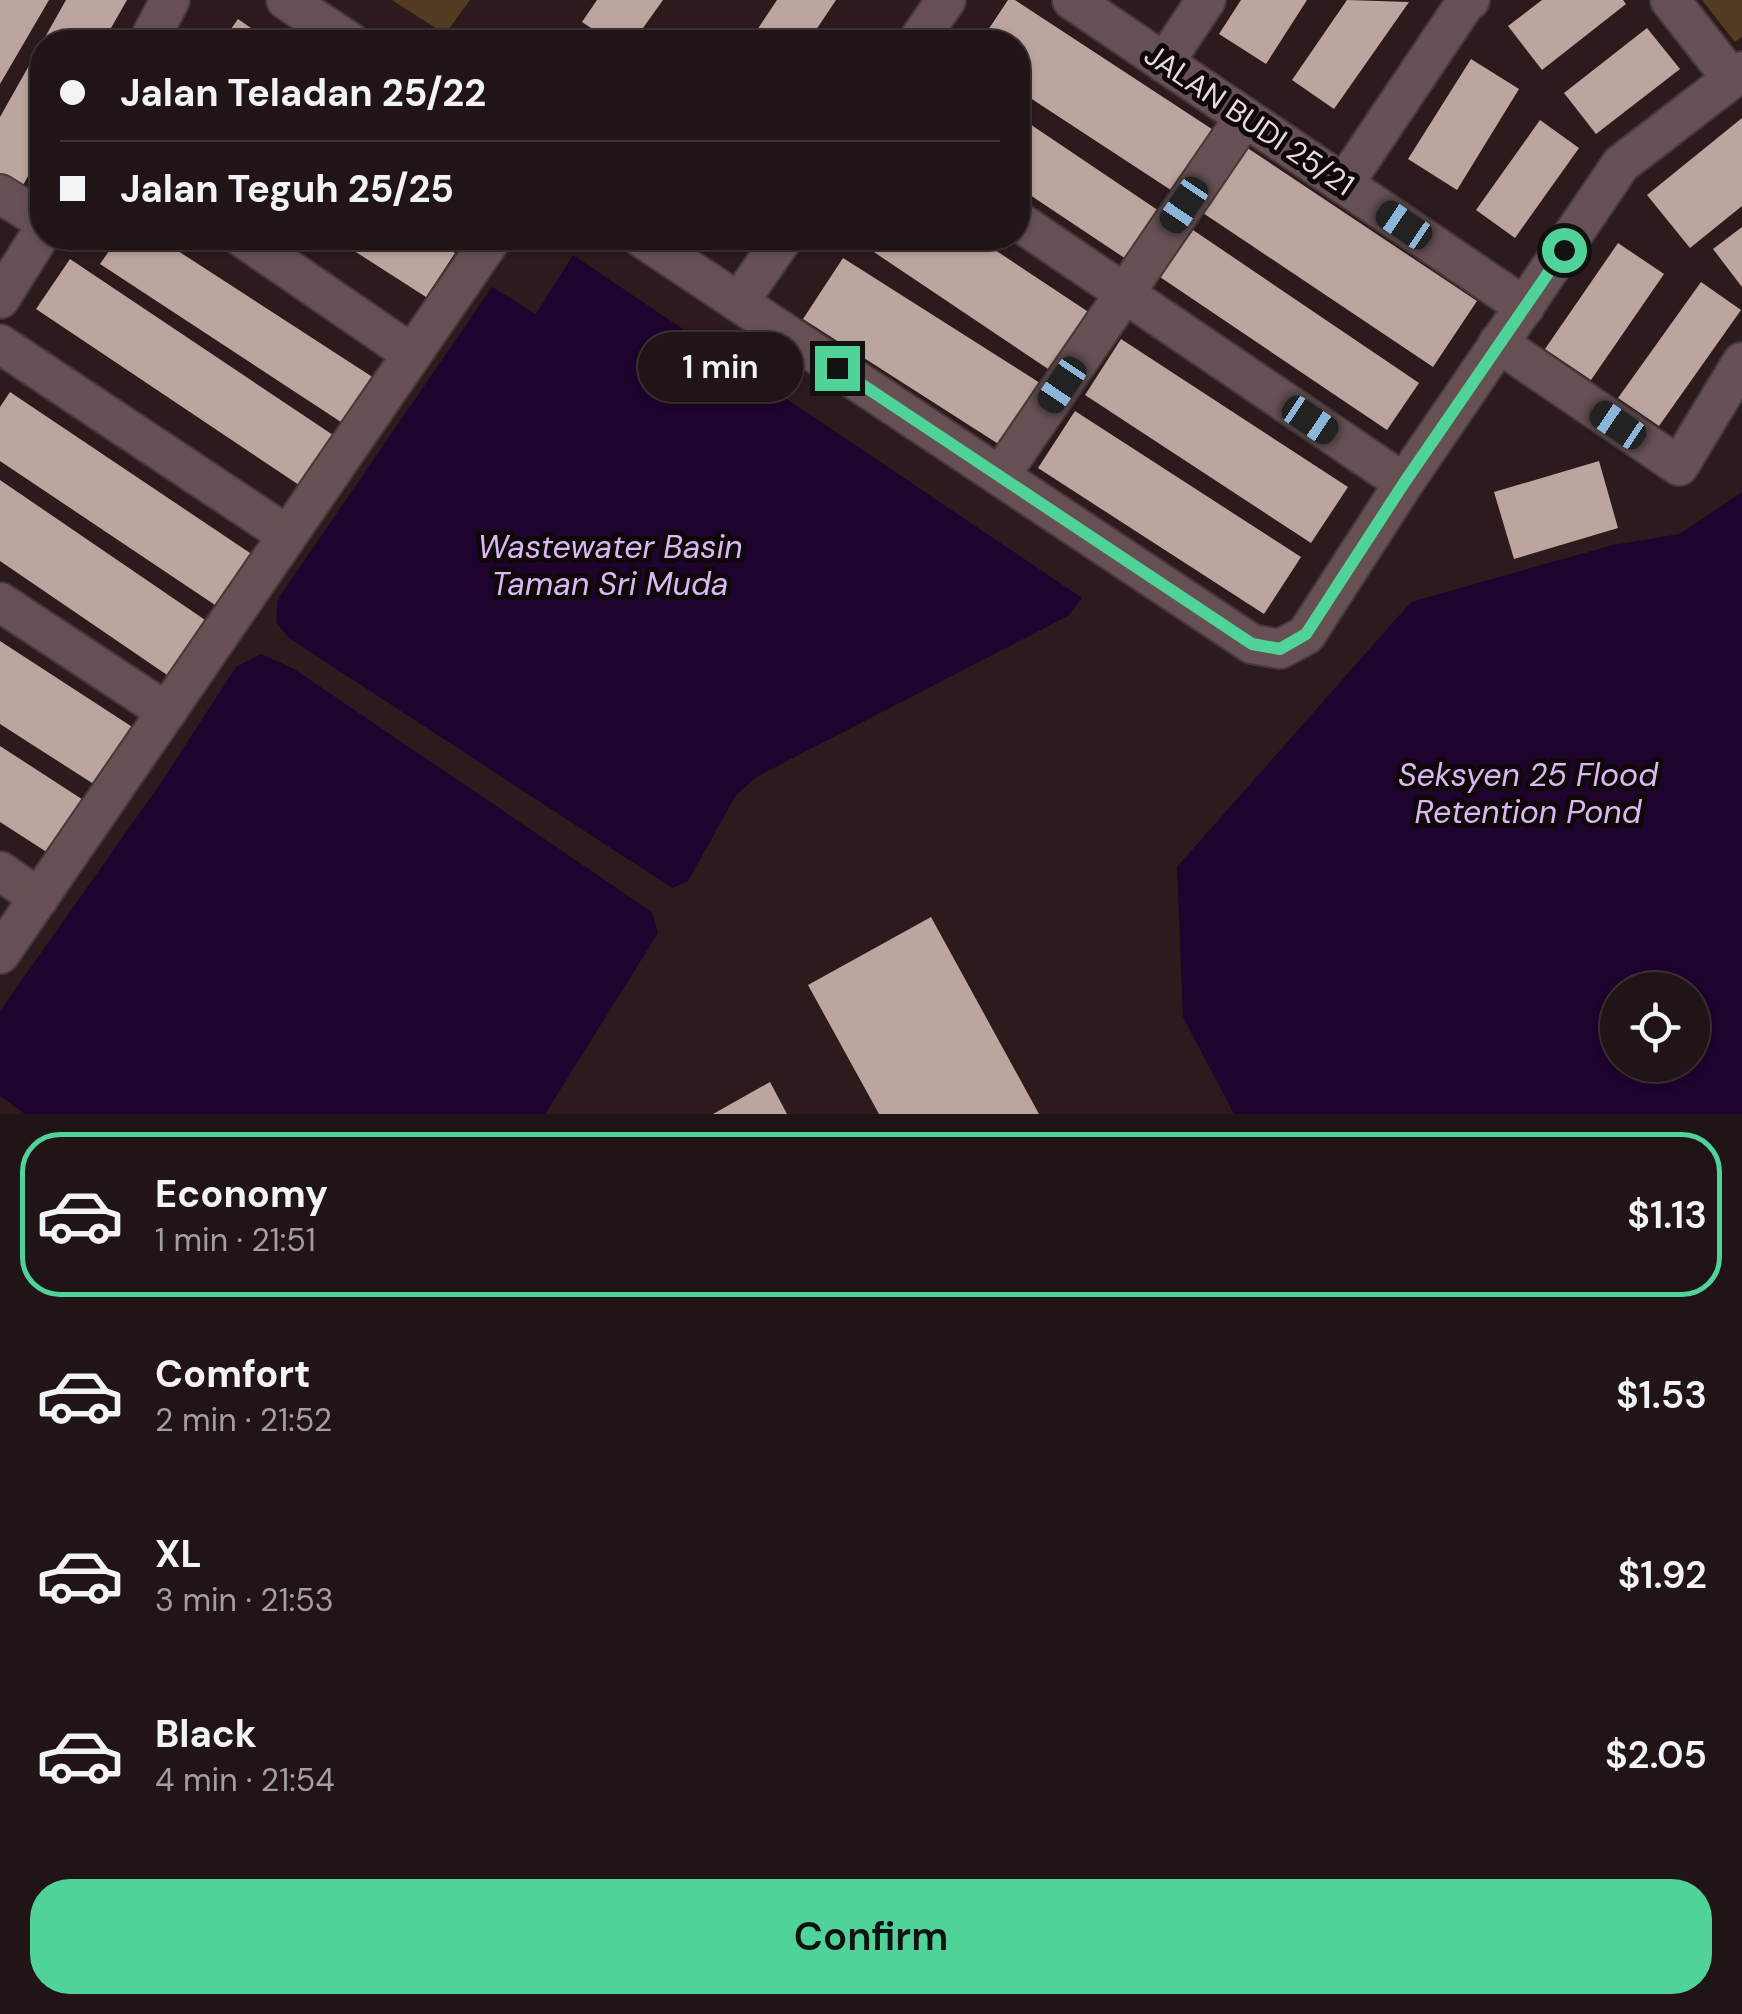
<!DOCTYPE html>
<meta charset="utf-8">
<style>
body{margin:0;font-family:"DM Sans",sans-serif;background:#291d1f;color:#f1f3f6;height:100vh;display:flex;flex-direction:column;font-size:38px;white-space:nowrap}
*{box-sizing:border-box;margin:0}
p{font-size:32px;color:#a29ea1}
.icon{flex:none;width:55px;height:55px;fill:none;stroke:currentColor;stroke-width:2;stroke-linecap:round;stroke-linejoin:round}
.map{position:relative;height:1114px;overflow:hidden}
.side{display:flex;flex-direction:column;background:#211416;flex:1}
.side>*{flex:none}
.guide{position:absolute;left:30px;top:30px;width:1000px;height:220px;border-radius:40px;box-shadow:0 2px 8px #0004,0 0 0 2px #3e3335;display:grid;align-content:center;height:220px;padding:0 30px;background:#211416}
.tools{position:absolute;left:1600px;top:972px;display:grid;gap:20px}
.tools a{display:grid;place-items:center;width:110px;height:110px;border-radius:50%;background:#211416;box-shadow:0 2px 8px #0004,0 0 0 2px #3e3335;font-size:50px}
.end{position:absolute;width:45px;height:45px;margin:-22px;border:12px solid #50d398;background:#111;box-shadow:0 0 0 5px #111}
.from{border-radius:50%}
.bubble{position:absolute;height:70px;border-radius:35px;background:#211416;box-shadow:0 2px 8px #0004,0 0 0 2px #3e3335;font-size:32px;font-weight:600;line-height:70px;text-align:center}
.car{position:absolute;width:30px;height:60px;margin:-30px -15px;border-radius:12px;box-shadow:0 0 8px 2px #0007;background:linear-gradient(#222 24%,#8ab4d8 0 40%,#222 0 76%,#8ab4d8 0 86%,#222 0)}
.guide b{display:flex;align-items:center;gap:35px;height:95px;font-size:38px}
.guide b+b{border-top:2px solid #3e3335}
.guide i{width:25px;height:25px;background:#f1f3f6}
ul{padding:18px 0 0;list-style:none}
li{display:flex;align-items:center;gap:30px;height:165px;margin:0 20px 15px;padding:0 10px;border:5px solid transparent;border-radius:40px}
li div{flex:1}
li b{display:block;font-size:38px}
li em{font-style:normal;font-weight:600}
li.selected{border-color:#50d398}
li>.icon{width:90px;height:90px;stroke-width:1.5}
.cta{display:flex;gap:20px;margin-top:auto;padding:20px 30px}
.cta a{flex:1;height:115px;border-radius:40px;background:#50d398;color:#111;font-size:40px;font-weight:600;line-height:115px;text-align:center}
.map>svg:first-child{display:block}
</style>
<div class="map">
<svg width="1742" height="1114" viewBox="0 0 1742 1114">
<rect width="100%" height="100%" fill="#2c1a1d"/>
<g fill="#533c21">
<path d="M392,0H470L445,34Z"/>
<path d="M1702,0H1742V37L1735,42Z"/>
</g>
<g fill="#1d032d" fill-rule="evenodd">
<path d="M573,255L1082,598L1068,616L758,776L736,795L688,881L672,888L289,638L276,622L278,599L492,287L536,314Z"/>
<path d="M1742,492V1114H1234L1183,1017L1177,867L1411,602L1613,545L1680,534ZM1618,990H1692V1065H1618Z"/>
<path d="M261,654L294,669L652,912L658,933L545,1114H25L0,1096V1011L160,784L236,667Z"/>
</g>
<g fill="#bca59e">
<path d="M0,0H49L0,84Z"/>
<path d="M66,0H127L103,42H42V150L20,191L0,180V117Z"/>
<path d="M597,0H663L633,42H612L582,22Z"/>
<path d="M777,0H836L808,42H749Z"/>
<path d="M1008,0H1015L1224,137L1183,198L1018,90V42H980Z"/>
<path d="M1241,0H1307L1266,64L1219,34Z"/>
<path d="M1347,0L1409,2L1334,109L1292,80Z"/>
<path d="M1542,0H1623L1626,4L1542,70L1508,26Z"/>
<path d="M238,19L267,39L272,42H222Z"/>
<path d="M1647,28L1680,69L1596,134L1564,93Z"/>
<path d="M1471,59L1519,89L1457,190L1408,159Z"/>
<path d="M1018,116L1165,215L1132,263L1018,187Z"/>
<path d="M1742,118V206L1690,248L1647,195Z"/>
<path d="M1540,120L1579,148L1515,238L1476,210Z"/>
<path d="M1246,147L1477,301L1433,367L1203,213Z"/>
<path d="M1742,227V287L1713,249Z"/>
<path d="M1193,230L1419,383L1387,430L1160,277Z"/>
<path d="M118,238H158L374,378L344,424L100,264Z"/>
<path d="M334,238H430L455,253L426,297Z"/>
<path d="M853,238H977L1102,321L1063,379Z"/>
<path d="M1618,243L1664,274L1591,380L1545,349Z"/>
<path d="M843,258L1051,390L1011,452L803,319Z"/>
<path d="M70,259L336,437L302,487L36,309Z"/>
<path d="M1701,282L1741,310L1659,426L1618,398Z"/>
<path d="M1121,339L1348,487L1311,543L1085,395Z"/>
<path d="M10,392L256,557L221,609L0,461V407Z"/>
<path d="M1075,411L1301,557L1264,614L1038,468Z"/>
<path d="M1599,461L1618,528L1514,559L1494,492Z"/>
<path d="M0,480L211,624L173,679L0,561Z"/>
<path d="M0,641L140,732L103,790L0,724Z"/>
<path d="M0,746L91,805L56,858L0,822Z"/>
<path d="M931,917L1039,1114H879L808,985Z"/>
<path d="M770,1082L787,1114H713Z"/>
</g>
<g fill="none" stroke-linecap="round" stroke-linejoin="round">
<defs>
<g id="minor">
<path d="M286,0L350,42"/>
<path d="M1072,0L1525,307"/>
<path d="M1670,0L1732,79"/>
<path d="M148,42L170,0"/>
<path d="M917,42L946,0"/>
<path d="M1164,63L1206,0"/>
<path d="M1344,184L1464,5L1470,0"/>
<path d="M0,194L42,220"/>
<path d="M1018,221L1404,483"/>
<path d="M243,238L412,354"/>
<path d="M642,238L1252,644L1280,649L1306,635L1404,483L1621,164L1742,71"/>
<path d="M0,299L42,232"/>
<path d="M739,302L783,238"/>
<path d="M1498,343L1679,466L1742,362"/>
<path d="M0,344L287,535"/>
<path d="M1000,476L1245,117"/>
<path d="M0,602L167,712"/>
<path d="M0,871L39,898"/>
<path d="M0,954L492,238"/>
</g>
</defs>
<use href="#minor" stroke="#47383a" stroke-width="42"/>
<use href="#minor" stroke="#665053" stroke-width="38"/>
</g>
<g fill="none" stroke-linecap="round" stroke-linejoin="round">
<path stroke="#50d398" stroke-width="12" d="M837,368L1252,644L1280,649L1306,634L1404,483L1564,250"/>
</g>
<g text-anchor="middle" stroke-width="10" stroke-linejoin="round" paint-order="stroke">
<g font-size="30" fill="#e8dbdc" stroke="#0f0708">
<text transform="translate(1249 120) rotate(34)" y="10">JALAN BUDI 25/21</text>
</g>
<g font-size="32" font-style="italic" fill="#d9b8f5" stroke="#0f0708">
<text x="610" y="558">Wastewater Basin<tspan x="610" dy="37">Taman Sri Muda</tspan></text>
<text x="1528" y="786">Seksyen 25 Flood<tspan x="1528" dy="37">Retention Pond</tspan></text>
</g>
</g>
</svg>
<div class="tools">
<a><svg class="icon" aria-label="locate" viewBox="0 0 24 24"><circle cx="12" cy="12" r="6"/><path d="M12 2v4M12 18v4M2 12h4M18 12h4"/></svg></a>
</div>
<i class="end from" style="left:1564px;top:250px"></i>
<i class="end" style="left:837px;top:368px"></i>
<div class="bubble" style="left:638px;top:332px;width:165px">1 min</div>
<i class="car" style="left:1184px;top:205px;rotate:214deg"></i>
<i class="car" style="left:1404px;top:225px;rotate:304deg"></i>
<i class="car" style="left:1062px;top:385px;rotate:214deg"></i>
<i class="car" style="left:1310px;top:420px;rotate:124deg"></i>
<i class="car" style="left:1618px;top:425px;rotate:304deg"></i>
<div class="guide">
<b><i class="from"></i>Jalan Teladan 25/22</b>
<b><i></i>Jalan Teguh 25/25</b>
</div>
</div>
<section class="side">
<ul>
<li class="selected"><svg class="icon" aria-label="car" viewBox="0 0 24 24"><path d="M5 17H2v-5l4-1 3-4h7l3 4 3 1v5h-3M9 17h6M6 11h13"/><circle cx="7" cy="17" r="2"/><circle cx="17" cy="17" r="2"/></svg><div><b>Economy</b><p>1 min · 21:51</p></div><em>$1.13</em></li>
<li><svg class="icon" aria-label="car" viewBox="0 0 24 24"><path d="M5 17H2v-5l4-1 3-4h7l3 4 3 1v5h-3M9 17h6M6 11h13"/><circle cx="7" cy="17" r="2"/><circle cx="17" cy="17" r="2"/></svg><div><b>Comfort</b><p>2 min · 21:52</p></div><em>$1.53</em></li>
<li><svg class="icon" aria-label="car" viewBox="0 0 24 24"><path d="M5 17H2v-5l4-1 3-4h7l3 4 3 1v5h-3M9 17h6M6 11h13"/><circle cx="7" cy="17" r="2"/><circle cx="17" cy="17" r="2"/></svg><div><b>XL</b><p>3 min · 21:53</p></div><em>$1.92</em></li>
<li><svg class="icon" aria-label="car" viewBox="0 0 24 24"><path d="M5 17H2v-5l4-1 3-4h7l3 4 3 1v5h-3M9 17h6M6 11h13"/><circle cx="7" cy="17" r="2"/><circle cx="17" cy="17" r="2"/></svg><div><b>Black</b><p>4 min · 21:54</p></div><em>$2.05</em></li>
</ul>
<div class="cta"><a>Confirm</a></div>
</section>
